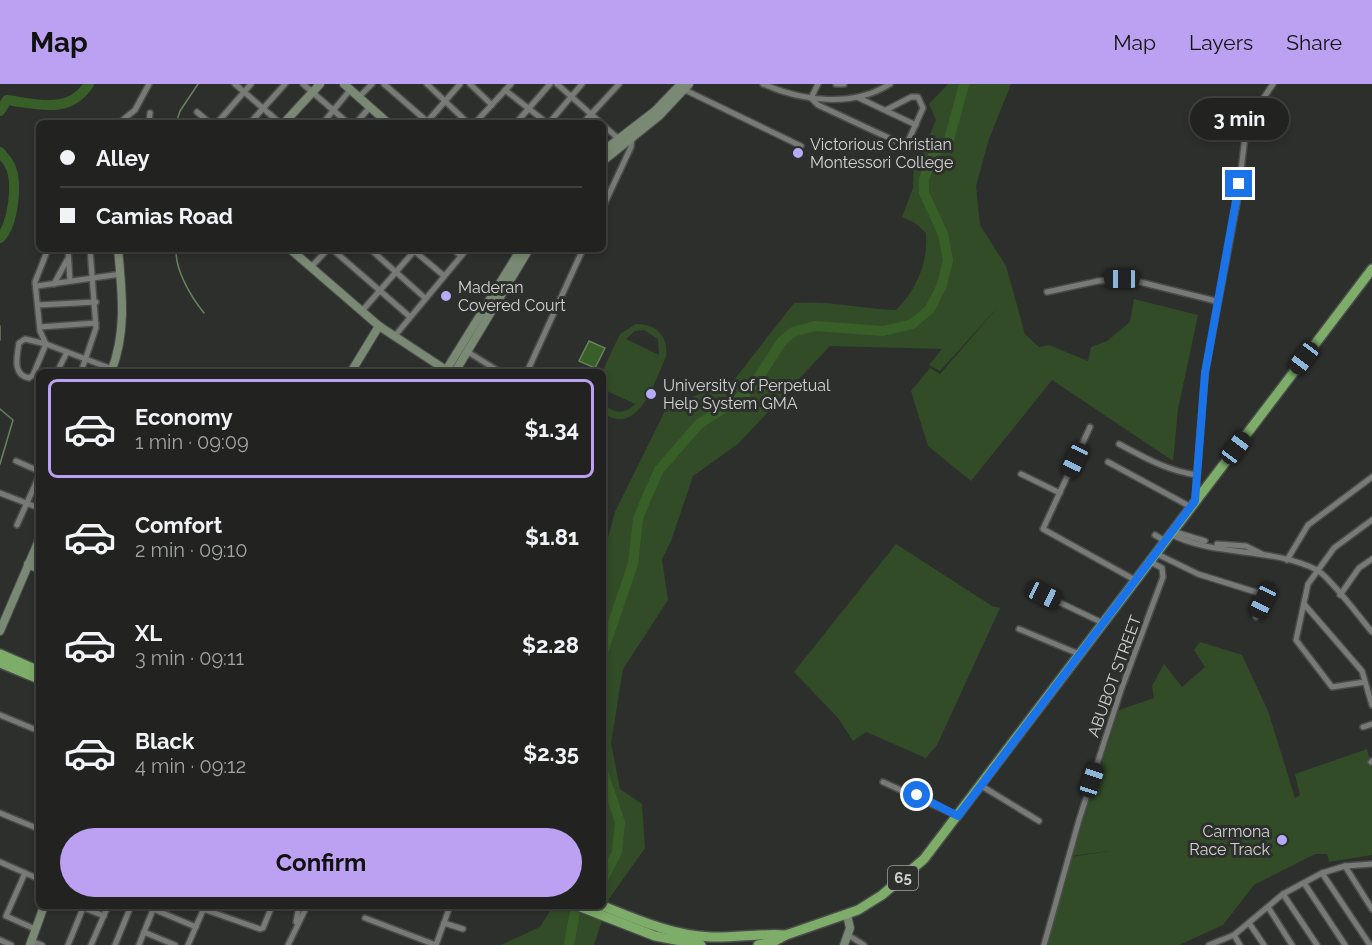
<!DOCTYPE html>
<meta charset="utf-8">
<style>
body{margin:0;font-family:Raleway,sans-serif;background:#2a2b2a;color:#f1f3f6;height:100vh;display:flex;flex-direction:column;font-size:22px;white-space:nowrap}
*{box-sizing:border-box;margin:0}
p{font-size:20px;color:#a2a4a5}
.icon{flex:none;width:33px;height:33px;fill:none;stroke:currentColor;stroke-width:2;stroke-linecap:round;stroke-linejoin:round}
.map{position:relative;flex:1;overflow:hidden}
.details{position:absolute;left:36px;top:285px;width:570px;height:540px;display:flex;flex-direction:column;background:#222321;border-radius:9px;box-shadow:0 3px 9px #0003,0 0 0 2px #3f403f}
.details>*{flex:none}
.banner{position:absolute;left:36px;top:36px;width:570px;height:132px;border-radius:9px;box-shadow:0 3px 9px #0003,0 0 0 2px #3f403f;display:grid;align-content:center;height:132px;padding:0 24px;background:#222321}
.end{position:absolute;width:27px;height:27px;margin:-14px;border:8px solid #1a73e8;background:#fff;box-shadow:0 0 0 3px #fff}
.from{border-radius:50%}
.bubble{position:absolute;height:42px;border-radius:21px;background:#222321;box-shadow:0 3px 9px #0003,0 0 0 2px #3f403f;font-size:20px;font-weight:700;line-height:42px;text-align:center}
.car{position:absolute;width:18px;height:36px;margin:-18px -9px;border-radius:8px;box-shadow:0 0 4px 2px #0007;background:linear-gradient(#222 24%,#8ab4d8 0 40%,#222 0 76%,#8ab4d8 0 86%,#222 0)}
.banner b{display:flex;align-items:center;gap:21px;height:57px;font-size:22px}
.banner b+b{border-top:2px solid #3f403f}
.banner i{width:15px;height:15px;background:#f1f3f6}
ul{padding:10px 0 0;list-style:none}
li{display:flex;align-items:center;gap:18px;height:99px;margin:0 12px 9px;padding:0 12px;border:3px solid transparent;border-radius:9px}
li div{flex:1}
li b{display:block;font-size:22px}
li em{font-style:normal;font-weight:700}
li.active{border-color:#bca0f2}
li>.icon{width:54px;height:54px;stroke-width:1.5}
.button{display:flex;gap:12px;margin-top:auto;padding:12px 24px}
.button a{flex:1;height:69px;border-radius:36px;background:#bca0f2;color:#111;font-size:24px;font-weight:700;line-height:69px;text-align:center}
header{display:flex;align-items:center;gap:36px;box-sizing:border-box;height:84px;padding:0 30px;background:#bca0f2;color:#111}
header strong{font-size:28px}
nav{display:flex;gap:33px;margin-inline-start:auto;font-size:21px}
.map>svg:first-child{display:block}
</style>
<header>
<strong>Map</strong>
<nav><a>Map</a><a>Layers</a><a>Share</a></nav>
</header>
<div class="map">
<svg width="1372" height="861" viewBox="0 0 1372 861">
<rect width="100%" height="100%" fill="#2d2f2c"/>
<g fill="#324c27" fill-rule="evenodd">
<path d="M948,0H1011L989,55L976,102L980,141L1006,182L1025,250L1039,263L1049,261L1088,277L1091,263L1107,257L1130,238L1134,215L1198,231L1178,325L1173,377L1052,296L971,397L928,362L911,307L930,284L940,290L999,222L940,287L929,281L942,265L830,262L738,360L693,392L671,457L662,475L668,516L623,585L611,659L620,705L642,720L645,764L609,815L594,861H501L540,843L553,822H603V472L615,428L667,323L734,296L794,219C829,216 862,225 896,226C917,205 928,179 926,149L915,139L902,133L913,104L914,76L923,67L936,36L929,20Z"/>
<path d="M636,240C656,239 669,253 666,273C655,296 639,354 603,329V317C611,330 625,331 635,320L603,305L602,288L620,250ZM644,246L658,255L659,271L626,255L635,247Z"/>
<path d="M896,460L992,522L1000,524L937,661L926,674L866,648L853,657L838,634L794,588Z"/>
<path d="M1200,558L1242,571L1268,627L1295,714L1300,711L1295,690L1367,665L1372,683V771L1329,778L1327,770H1315L1254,801L1223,841L1179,861H1046L1070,773L1109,767L1071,772L1119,626L1154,614L1152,602L1164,580L1182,603L1205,583L1194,566Z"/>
</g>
<path fill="#395f29" stroke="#67825c" stroke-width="1.5" d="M589,257L605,264L595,284L579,277Z"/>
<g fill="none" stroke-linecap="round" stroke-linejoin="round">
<g stroke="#67825c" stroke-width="1.5">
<path d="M176,39L180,27L198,0"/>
<path d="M176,165C175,186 191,213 204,229"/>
<path d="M0,242V256"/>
<path d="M0,325L13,336L0,380"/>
</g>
<g stroke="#395f29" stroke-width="10">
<path d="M0,27L7,16C38,20 69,31 89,0"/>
<path d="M0,68C3,72 7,76 9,80C19,96 13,142 0,154"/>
<path d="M603,568L633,480L638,435L646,415L659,386L699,340L744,311L755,299L782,257L793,248L815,242L883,247L912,240L930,225L942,201L948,176L943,150L924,109V95L934,69L949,56L964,0"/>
<path d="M603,688L620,738L617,768L603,795"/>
<path d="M569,861L576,822"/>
</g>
<defs>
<g id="street">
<path d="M235,0L280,39"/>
<path d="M303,0L348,39"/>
<path d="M384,0L429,39"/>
<path d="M427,0L468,39"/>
<path d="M470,0L492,21"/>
<path d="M557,0L601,39"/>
<path d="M763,0C802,17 852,24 890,0"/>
<path d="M818,0L811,14L818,21L906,62L923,24L918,13H911L886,26"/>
<path d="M836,0H844"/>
<path d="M505,6L547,39"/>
<path d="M685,6L801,62"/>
<path d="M359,13L372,0"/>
<path d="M859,14L916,41"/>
<path d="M197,28L210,39"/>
<path d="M119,39L135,26L149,0"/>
<path d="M149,39L150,29"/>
<path d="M217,39L251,0"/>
<path d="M250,39L285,0"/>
<path d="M323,39L350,6"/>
<path d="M356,39L370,23"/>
<path d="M426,39L460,0"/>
<path d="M475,39L511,0"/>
<path d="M516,39L550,0"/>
<path d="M549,39L582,0"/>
<path d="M583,39L619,0"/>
<path d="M603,41L620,56"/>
<path d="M603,123L631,63L632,54"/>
<path d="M68,165L70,197"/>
<path d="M332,165L409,232"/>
<path d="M370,165L425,214"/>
<path d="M412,165L443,191"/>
<path d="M453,165L461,172"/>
<path d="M311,183L328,165"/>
<path d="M54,200L67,176"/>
<path d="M37,202L121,190"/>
<path d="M1047,208L1098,197L1128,195L1216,217"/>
<path d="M38,221L96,218"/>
<path d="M362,227L416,165"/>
<path d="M40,243L96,239"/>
<path d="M394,253L467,165"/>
<path d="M46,260L33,291L29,294C12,291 17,272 19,259L25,255L46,260L112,285"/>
<path d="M46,260L40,247L35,198L48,165"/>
<path d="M468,268L500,288"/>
<path d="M57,288L67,268"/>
<path d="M81,288L96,244L90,165"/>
<path d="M527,288L583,165"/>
<path d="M1090,343L1043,445L1135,496"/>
<path d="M1119,360C1145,374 1168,387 1197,391"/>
<path d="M16,377L39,387"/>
<path d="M1108,378L1191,423"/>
<path d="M1021,390L1060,409"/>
<path d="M0,409L39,424"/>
<path d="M1195,416L1205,289L1237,119L1245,53L1249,36L1273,0"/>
<path d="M17,441L39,392"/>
<path d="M1172,447L1205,457"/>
<path d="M1170,450C1215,473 1272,463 1317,486C1329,492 1361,535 1372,548"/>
<path d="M1155,451L1165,457"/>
<path d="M1217,460L1246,462L1262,470"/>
<path d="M1155,469L1198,490L1262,510L1264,515L1256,533"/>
<path d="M1287,476L1308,441L1372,393"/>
<path d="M1044,511L1103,539"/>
<path d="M1340,511L1359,484L1372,475"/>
<path d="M1304,520L1362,587L1372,621"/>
<path d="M1019,545L1079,570"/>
<path d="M1365,598L1332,603L1296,556L1308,500L1334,464L1372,436"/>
<path d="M0,631L39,647"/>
<path d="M1363,643L1372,640"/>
<path d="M1371,678L1372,677"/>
<path d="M883,698L958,732"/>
<path d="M980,701L1039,737"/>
<path d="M0,729L39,745"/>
<path d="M0,778L39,795"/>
<path d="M1345,782L1372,825"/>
<path d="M25,789L6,832L35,845"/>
<path d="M1322,789L1370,861"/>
<path d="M1304,799L1345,861"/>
<path d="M1283,810L1317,861"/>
<path d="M79,822L104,832"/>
<path d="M146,822L196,843"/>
<path d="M1268,823L1292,861"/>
<path d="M203,825L260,845L263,844L272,822"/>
<path d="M365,834L436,861"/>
<path d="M296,838L299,822"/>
<path d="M444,839L463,845"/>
<path d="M1249,839L1264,861"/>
<path d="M144,848L154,823"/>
<path d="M848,851L864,861"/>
<path d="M1234,851L1240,861"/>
<path d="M0,856L11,861"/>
<path d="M31,857L42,861"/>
<path d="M68,861L83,824"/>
<path d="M91,861L108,822"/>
<path d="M115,861L131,822"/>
<path d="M139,861L144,848L175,861"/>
<path d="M188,861L204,824"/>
<path d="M288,861L307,822"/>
<path d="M436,861L450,822"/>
<path d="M1044,861L1079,736L1121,606L1163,493L1162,484L1149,477"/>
<path d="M1209,861L1234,851L1283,810L1322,789L1345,782L1372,780"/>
</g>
<g id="secondary">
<path d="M344,0L388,39"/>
<path d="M284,39L320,0"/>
<path d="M603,67L655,27L681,0"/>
<path d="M603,77L659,32L689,0"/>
<path d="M290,165L379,242L449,288"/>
<path d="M111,288C127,248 122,208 118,165"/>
<path d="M351,288L379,242"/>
<path d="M445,288L521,165"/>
<path d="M455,288L529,165"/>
<path d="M28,480L39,485"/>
<path d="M0,547L39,456"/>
<path d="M30,861L44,822"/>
<path d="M844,861L850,844L847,831"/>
</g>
<g id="highway">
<path d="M0,570L39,587"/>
<path d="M0,579L39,595"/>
<path d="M578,822L655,852L701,861"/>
<path d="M603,822C638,836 672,851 711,853C736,854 761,849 786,851"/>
<path d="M758,861L773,858L786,851L858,826L882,811L924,775L1372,185"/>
</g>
</defs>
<use href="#street" stroke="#4a4c4a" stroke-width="8"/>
<use href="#secondary" stroke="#4a4c4a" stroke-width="10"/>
<use href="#highway" stroke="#4a4c4a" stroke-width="12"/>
<use href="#street" stroke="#787a77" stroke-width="5"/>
<use href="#secondary" stroke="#7a8973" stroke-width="8"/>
<use href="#highway" stroke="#7dad69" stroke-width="9"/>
</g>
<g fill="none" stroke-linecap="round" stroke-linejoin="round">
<path stroke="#1a73e8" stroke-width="8" d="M917,711L958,732L1195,417L1205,289L1239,100"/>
</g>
<g fill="#b3adf9" stroke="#2d2f2c" stroke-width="2">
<circle cx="798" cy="69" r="6"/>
<circle cx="446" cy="212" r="6"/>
<circle cx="651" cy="310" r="6"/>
<circle cx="1282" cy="756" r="6"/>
</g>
<g text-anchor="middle" stroke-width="6" stroke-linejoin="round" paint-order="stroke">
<rect fill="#2d2f2c" stroke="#a0a2a0" stroke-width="1.5" x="888" y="782" width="30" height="24" rx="4.5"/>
<g font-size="15" font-weight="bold" fill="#d2d3d2">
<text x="903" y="799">65</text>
</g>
<g font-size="16" fill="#d2d3d2" stroke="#2d2f2c" text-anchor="start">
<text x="810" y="66">Victorious Christian<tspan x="810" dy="18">Montessori College</tspan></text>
<text x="458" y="209">Maderan<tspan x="458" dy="18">Covered Court</tspan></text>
<text x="663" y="307">University of Perpetual<tspan x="663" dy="18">Help System GMA</tspan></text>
<text x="1270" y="753" text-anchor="end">Carmona<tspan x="1270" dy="18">Race Track</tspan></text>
</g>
<g font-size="16" fill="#d2d3d2" stroke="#2d2f2c">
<text transform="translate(1114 592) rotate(-70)" y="6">ABUBOT STREET</text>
</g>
</g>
</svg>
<i class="end from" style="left:917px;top:711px"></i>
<i class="end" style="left:1239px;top:100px"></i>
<div class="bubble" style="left:1190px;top:14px;width:99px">3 min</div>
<i class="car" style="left:1122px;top:195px;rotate:270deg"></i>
<i class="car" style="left:1304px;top:274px;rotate:217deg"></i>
<i class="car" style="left:1236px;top:364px;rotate:37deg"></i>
<i class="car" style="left:1075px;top:376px;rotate:205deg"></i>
<i class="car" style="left:1044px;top:511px;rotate:115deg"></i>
<i class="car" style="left:1263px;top:517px;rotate:205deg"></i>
<i class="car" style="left:1092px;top:696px;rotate:18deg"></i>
<div class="banner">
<b><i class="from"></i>Alley</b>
<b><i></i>Camias Road</b>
</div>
<section class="details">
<ul>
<li class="active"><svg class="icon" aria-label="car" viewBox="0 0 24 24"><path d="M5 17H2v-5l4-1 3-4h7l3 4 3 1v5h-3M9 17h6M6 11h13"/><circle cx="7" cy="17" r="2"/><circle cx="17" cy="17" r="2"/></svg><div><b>Economy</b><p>1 min · 09:09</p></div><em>$1.34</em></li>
<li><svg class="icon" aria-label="car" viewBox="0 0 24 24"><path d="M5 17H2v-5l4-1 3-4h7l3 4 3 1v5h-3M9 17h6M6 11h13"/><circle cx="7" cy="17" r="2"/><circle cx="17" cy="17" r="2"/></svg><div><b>Comfort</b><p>2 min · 09:10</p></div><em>$1.81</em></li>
<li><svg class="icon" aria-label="car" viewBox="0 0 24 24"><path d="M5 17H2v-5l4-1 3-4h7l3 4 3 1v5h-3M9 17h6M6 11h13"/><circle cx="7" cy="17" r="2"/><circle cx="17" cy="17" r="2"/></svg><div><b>XL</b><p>3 min · 09:11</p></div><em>$2.28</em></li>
<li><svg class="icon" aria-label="car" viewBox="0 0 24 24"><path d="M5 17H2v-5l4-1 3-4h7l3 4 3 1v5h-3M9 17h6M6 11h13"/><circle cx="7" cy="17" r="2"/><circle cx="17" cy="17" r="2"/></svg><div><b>Black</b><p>4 min · 09:12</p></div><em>$2.35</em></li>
</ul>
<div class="button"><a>Confirm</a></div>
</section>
</div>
